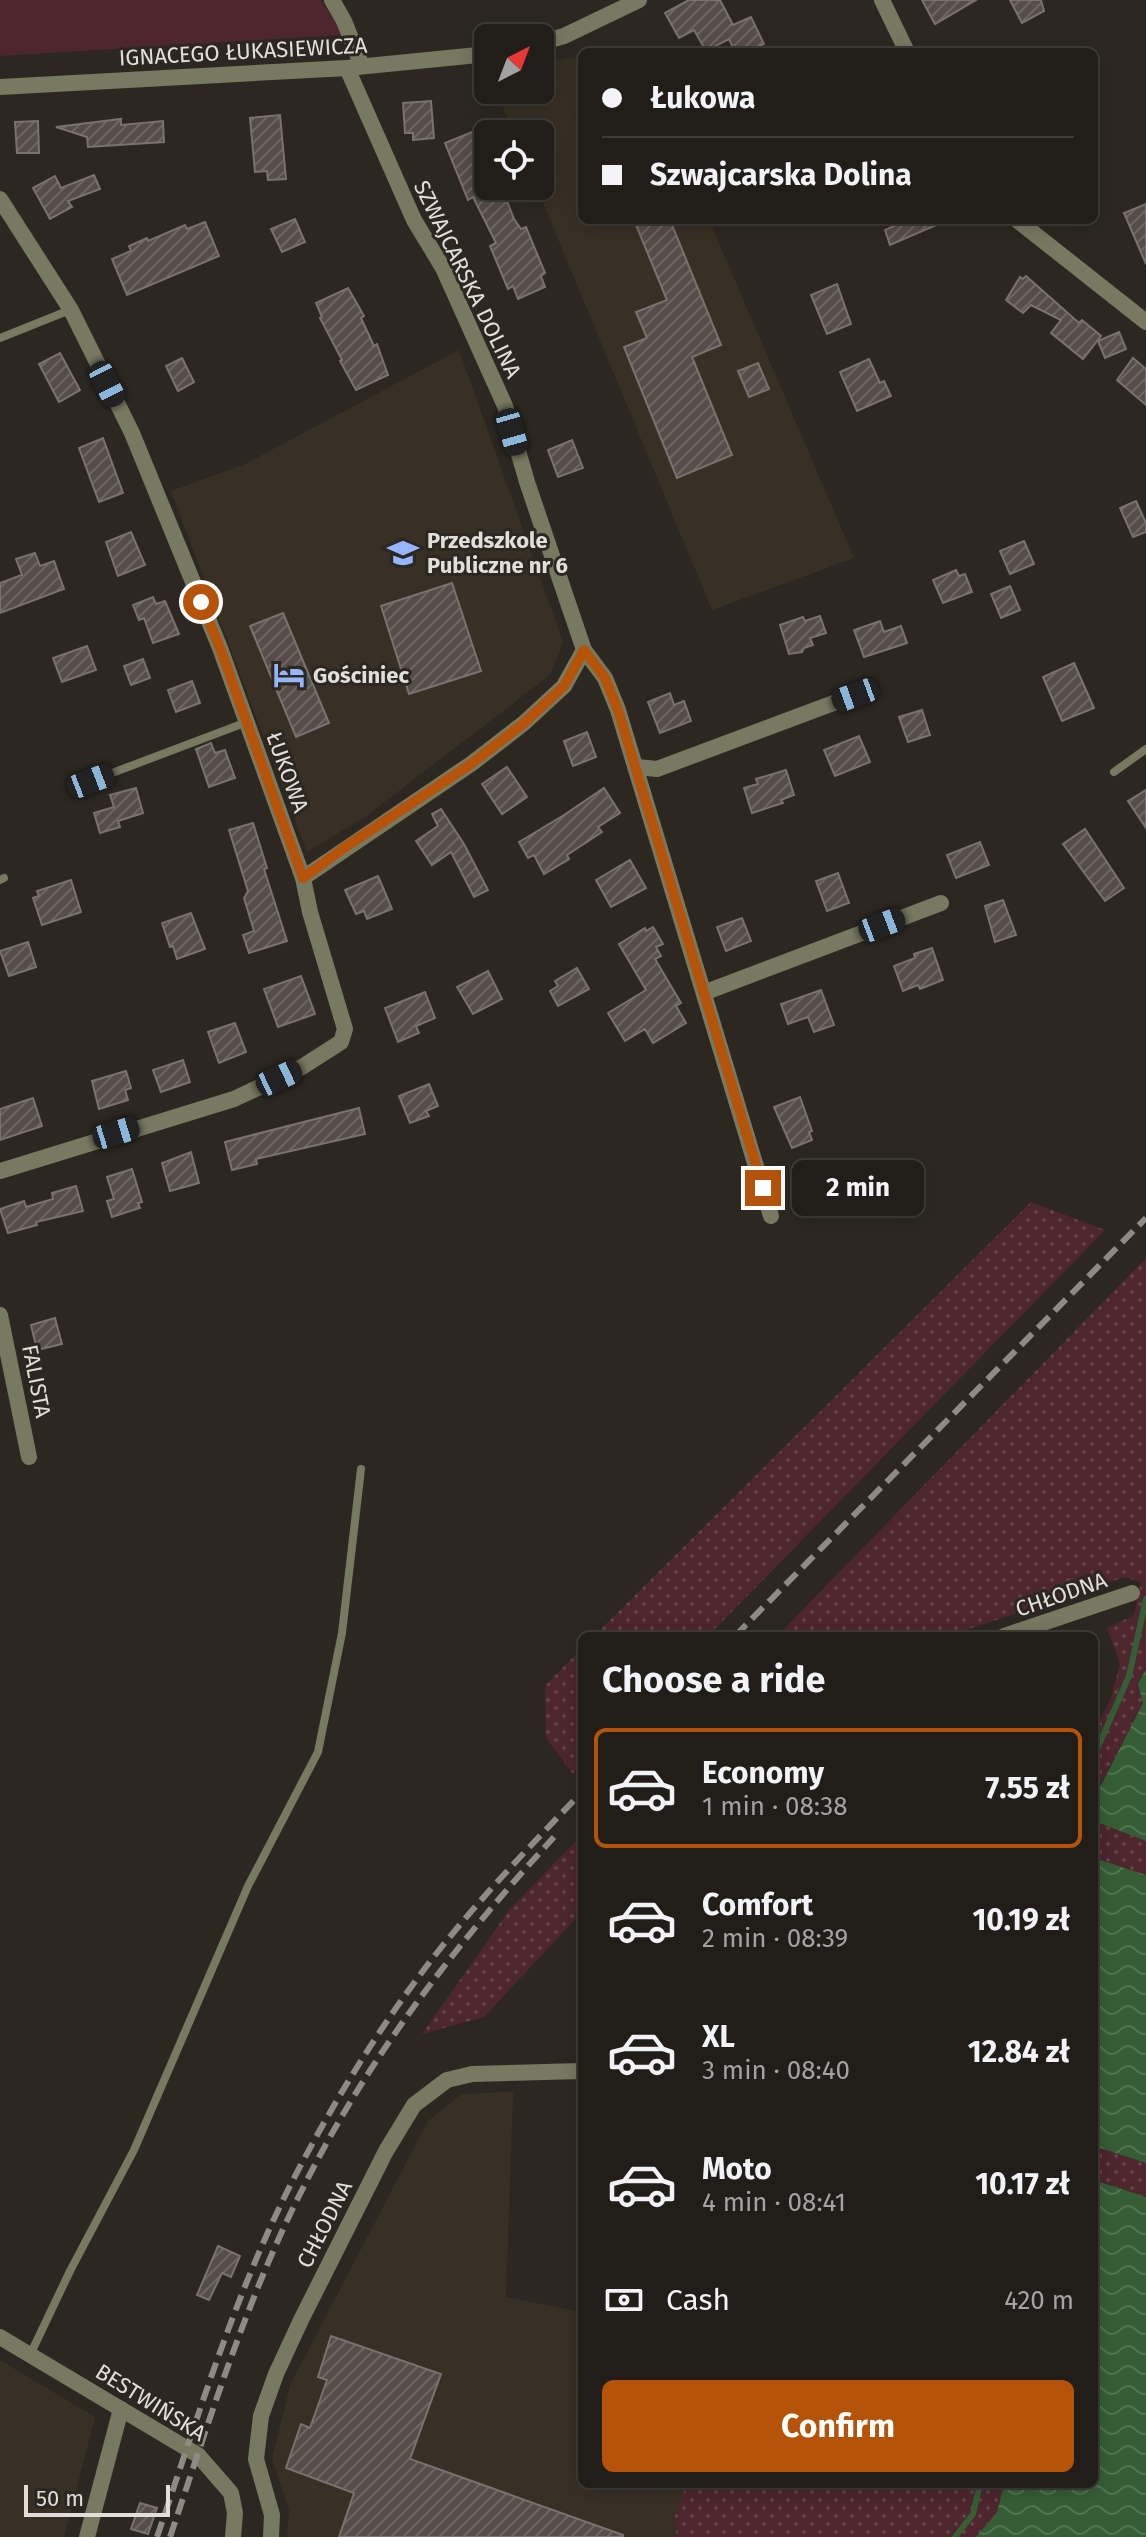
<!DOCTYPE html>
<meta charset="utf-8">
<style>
body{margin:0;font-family:"Fira Sans",sans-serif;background:#2d2b26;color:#f1f3f6;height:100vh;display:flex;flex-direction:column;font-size:30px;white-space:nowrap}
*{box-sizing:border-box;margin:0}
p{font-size:26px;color:#a2a2a2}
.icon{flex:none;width:44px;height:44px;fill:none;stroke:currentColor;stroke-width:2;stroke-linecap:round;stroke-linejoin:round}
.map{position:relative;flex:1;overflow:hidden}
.side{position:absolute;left:578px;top:1632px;width:520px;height:856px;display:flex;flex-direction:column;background:#211e19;border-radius:12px;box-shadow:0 4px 20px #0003,0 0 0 2px #3e3c38}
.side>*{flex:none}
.hud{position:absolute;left:578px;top:48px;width:520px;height:176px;border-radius:12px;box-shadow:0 4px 20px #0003,0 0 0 2px #3e3c38;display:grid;align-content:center;height:176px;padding:0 24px;background:#211e19}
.needle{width:52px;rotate:42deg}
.tools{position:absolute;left:474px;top:24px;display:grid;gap:16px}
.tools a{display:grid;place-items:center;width:80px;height:80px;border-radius:12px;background:#211e19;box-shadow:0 4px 20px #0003,0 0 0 2px #3e3c38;font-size:40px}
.scale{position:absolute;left:24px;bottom:20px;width:146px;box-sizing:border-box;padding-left:8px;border:4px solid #e2dfda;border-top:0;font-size:22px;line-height:28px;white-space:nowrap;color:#e2dfda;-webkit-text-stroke:6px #2c2821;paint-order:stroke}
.end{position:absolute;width:36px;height:36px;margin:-18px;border:10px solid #b45309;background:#fff;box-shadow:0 0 0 4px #fff}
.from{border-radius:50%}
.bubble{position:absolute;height:56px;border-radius:12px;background:#211e19;box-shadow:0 4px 20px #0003,0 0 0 2px #3e3c38;font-size:26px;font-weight:700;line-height:56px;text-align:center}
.car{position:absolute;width:24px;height:48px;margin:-24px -12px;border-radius:10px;box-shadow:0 0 6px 2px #0007;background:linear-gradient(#222 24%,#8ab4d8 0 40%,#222 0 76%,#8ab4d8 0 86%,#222 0)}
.hud b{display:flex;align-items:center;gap:28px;height:76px;font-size:30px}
.hud b+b{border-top:2px solid #3e3c38}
.hud i{width:20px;height:20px;background:#f1f3f6}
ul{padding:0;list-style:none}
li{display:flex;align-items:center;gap:24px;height:120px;margin:0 16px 12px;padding:0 8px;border:4px solid transparent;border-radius:12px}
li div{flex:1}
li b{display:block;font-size:30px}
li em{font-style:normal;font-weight:700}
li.on{border-color:#b45309}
li>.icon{width:72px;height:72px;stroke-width:1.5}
h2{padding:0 24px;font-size:36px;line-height:96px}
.pay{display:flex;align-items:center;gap:20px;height:88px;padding:0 24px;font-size:30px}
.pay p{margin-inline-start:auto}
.primary-button{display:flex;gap:16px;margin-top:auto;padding:16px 24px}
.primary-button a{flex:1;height:92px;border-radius:12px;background:#b45309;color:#fff;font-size:32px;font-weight:700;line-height:92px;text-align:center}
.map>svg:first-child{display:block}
</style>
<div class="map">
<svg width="1146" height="2537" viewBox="0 0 1146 2537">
<defs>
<pattern id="grass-dots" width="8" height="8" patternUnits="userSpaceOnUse" patternTransform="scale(2)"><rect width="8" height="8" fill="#4e262e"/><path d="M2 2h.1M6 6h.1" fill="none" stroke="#67454c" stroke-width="1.8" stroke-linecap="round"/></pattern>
<pattern id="water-waves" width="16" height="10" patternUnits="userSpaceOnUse" patternTransform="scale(2)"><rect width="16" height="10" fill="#355e36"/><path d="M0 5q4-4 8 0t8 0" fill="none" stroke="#527552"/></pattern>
<pattern id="building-hatch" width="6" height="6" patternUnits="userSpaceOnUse" patternTransform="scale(2)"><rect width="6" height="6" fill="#564d49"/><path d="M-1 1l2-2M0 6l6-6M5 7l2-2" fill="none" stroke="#6e6663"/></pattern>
</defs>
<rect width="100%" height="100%" fill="#2c2821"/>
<g fill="#383024">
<path d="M569,58L582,59V220H709L854,558L712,610L536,186H540V134H514L496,90H540V64Z"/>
<path d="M459,350L563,642L550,675L365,817L307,852L171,491L245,464Z"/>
<path d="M513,2092L506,2297L582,2312V2484H687L674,2519L677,2537H287L289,2510L272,2459L291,2383L428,2121L462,2094Z"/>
<path d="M0,2360L95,2417L64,2537H0Z"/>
</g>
<g fill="url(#grass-dots)">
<path d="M1031,1202L1105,1230L708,1636H594Z"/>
<path d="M1146,1258V1669L1138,1684L1143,1703L1097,1791L1094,1792V1730L1111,1698L1120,1664L1107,1628L1134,1615L1141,1582L1125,1577L948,1636H777Z"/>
<path d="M582,1648V1765L573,1774L546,1738L545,1686Z"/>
<path d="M1094,1821L1146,1841V1875L1094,1858Z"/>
<path d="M582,1835V1912L484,2017L422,2034L510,1909Z"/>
<path d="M1094,2146L1146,2163V2197L1094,2180Z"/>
<path d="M687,2484H1004L997,2512L976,2537H677L674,2519Z"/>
</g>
<path fill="#4e262e" d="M0,0H321L343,35L0,56Z"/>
<g fill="url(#water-waves)">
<path d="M1146,1669V1841L1094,1821V1792L1098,1791L1143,1703L1138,1684Z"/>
<path d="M1094,1858L1146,1875V2163L1094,2146Z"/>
<path d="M1094,2180L1146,2197V2537H976L997,2512L1004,2484H1094Z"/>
</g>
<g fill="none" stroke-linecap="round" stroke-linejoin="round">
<g stroke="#355e36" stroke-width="6">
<path d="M1094,1756L1129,1676L1146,1599"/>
<path d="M955,2537L973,2514L980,2484"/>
</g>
</g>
<g fill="url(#building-hatch)" stroke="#7b716e" stroke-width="2">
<path d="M689,0H720L733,25L751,17L764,44L746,52H735L729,39L706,51L694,30L679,38L665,13Z"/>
<path d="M922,0H976L935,24Z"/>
<path d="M1010,0H1041L1044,11L1022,23Z"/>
<path d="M431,101L434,138L413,140V133H405L403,103Z"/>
<path d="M280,115L286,179L268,180L267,171L255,172L250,118Z"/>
<path d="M121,119V125L163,121L164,142L88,147L87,137L56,127Z"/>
<path d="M38,121L39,153H17L15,122Z"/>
<path d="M477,130L481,139L488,137V186H501L514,219L521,229L526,227L545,273L541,276L545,287L518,299L513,286L508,289L490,246L496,243L473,197L468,200L445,143Z"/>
<path d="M94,175L100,189L68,201L72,207L50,219L33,188L55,176L61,188Z"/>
<path d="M1146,204V264L1124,213Z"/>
<path d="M295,219L305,242L282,252L271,229Z"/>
<path d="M634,220H670L721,345L692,357L732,455L677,478L624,347L647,338L636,312L667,300Z"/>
<path d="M907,220H948L890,245L885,230Z"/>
<path d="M205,222L219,256L127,295L112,259L131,251L129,246L147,238L148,241L185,225L187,229Z"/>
<path d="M1026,276L1079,323L1082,320L1101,336L1083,359L1051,333L1061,320L1031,305L1023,313L1006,300L1020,277L1023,279Z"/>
<path d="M837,284L851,324L827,334L811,295Z"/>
<path d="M348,288L364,316L361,318L374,346L377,344L388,375L356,390L340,361L342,360L320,318L322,317L316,303Z"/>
<path d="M1119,332L1126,349L1105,358L1098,341Z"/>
<path d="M60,353L80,390L59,402L39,364Z"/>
<path d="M182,358L194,382L178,391L166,366Z"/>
<path d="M1133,358L1146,369V405L1117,380Z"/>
<path d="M869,359L880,383L884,381L891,396L857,411L840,372Z"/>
<path d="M758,363L769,389L749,397L738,371Z"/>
<path d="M103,438L123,493L99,502L79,448Z"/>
<path d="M572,440L583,468L558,477L548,450Z"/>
<path d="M1136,501L1146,523V532L1133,537L1120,508Z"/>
<path d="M131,532L145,565L118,576L106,542Z"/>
<path d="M1024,541L1034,564L1010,574L1000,551Z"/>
<path d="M35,553L40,566L54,561L64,589L0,613V583L22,575L16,559Z"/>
<path d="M956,570L959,576L965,574L972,592L943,603L933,580Z"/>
<path d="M452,583L481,671L409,694L381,606Z"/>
<path d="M1010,586L1020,610L1001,618L991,594Z"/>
<path d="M153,597L156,604L165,601L179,634L153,643L144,618L139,620L133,605Z"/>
<path d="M283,613L329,723L296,737L250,626Z"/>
<path d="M820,616L826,633L810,638L813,645L804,648L802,652L789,654L780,625L803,617L805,621Z"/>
<path d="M880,621L884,632L901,626L907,643L864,657L854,630Z"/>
<path d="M87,646L96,670L62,682L53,658Z"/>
<path d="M143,659L150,678L131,685L124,666Z"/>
<path d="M1074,663L1094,708L1062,721L1043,677Z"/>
<path d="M192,681L200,703L176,712L168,690Z"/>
<path d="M670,693L674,705L684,701L691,721L660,733L648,702Z"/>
<path d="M922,710L930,735L908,742L899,717Z"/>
<path d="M587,732L596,757L573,766L564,741Z"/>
<path d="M859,736L870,762L835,776L824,750Z"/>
<path d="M211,743L215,753L225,750L235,778L209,787L196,749Z"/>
<path d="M507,767L527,797L502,814L482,784Z"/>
<path d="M786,770L794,795L781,800L783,803L752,813L744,788L758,784L756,779Z"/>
<path d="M136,788L143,813L118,821L120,827L100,833L94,813L114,807L110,795Z"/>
<path d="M604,788L620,813L598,827L602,832L567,855L569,859L544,874L534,855L528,858L519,842L564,815Z"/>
<path d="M1146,790V828L1128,801Z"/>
<path d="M441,809L464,844L488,890L474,897L451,852L432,865L416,841L438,826L432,814Z"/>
<path d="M253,823L267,868L264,869L287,941L249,953L243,935L254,931L244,898L248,891L229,830Z"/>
<path d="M1085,829L1124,888L1105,901L1063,844Z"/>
<path d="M980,842L989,865L956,878L947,855Z"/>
<path d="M630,860L646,888L611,907L596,880Z"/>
<path d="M838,873L849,903L827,911L816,881Z"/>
<path d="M378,876L392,909L367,919L364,911L356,914L345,890Z"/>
<path d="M71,880L81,912L42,925L33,898L39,896L37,891Z"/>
<path d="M1003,900L1016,935L995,942L985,906Z"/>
<path d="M191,913L205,949L177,959L173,946L170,947L162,923Z"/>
<path d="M742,918L751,941L726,951L717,927Z"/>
<path d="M653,927L663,944L656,947L661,956L655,959L681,1003L676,1006L686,1023L653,1043L645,1029L625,1041L608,1013L646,990L619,944L645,928L646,931Z"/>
<path d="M28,942L36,967L9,976L0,951Z"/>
<path d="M932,948L943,980L920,989L918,985L903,991L894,966L915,958L914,954Z"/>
<path d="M577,968L589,989L558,1006L550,991L558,986L555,981Z"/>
<path d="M488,971L502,999L473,1014L457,987Z"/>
<path d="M301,976L315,1014L278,1027L264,989Z"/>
<path d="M821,990L834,1025L814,1032L808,1017L788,1024L781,1004Z"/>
<path d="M425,992L435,1018L416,1026L419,1033L398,1042L385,1008Z"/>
<path d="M235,1023L246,1052L219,1063L208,1032Z"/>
<path d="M183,1060L190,1082L161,1092L153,1070Z"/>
<path d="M126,1071L131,1088L125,1090L128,1100L99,1109L92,1081Z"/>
<path d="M429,1084L438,1106L426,1111L429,1116L410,1123L399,1096Z"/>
<path d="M800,1097L812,1131L809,1132L812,1140L792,1148L774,1107Z"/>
<path d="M33,1098L42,1126L0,1140V1109Z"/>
<path d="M359,1108L365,1134L256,1159L257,1164L232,1170L225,1142Z"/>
<path d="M191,1152L199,1183L170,1191L162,1163Z"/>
<path d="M132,1169L142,1202L138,1203L140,1208L112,1217L107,1201L114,1199L107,1177Z"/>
<path d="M76,1186L83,1211L36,1222L37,1225L8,1233L0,1209L24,1201L26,1207L53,1199L52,1193Z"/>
<path d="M55,1318L62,1344L37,1350L31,1325Z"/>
<path d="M218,2246L240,2256L231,2277L222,2273L209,2300L197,2295Z"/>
<path d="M331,2336L441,2374L410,2459L623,2535V2537H339L354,2493L286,2468L301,2424L310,2428L327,2380L318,2377Z"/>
<path d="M140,2503L157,2508L148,2534L131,2529Z"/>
</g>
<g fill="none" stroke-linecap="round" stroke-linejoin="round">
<g stroke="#787961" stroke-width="8">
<path d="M0,338L70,310"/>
<path d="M1114,772L1146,749"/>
<path d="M91,781L247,722"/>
<path d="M0,880L4,878"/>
<path d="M30,2355L70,2271L134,2150L248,1886L318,1752L342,1633L361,1469"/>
</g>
<g stroke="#787961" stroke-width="16">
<path d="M332,0L344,21L362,66"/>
<path d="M882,0L907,52"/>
<path d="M540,43L564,36L639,0"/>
<path d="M0,87L347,68L488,54"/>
<path d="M0,199L71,310L132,433L220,648L303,878L310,912L345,1029L341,1042L302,1067L234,1099L0,1171"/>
<path d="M1017,220L1146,322"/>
<path d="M584,650L605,678L618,710L771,1216"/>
<path d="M637,767L657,769L855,695"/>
<path d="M303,878L471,764L524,723L564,686L584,650L527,482L505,406L443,268L414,220L347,68"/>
<path d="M706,992L941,903"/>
<path d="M0,1315L29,1457"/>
<path d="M1004,1636L1132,1593"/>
<path d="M87,2537L121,2409"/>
<path d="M271,2537L272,2515L256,2459L261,2416L276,2374L301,2320L386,2151L414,2105L447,2080L472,2074L582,2071"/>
</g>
<path stroke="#787961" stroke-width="16" d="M0,2337L198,2455L231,2493L235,2513L233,2537"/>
<g stroke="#8e8a84" stroke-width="6" stroke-dasharray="16 8" stroke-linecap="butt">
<path d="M735,1636L1146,1218"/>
<path d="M157,2537C198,2417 235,2293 293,2180C334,2101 381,2024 436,1954C481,1897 532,1844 582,1792"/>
<path d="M170,2537C210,2419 247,2297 304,2186C369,2056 456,1944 554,1837"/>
</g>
</g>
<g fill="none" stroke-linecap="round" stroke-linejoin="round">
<path stroke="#b45309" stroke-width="10" d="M201,602L220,648L303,878L344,848L471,764L524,723L564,686L584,650L605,678L618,710L763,1188"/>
</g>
<defs>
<symbol id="school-bare" viewBox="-9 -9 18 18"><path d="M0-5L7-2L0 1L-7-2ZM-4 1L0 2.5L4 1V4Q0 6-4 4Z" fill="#95b6fd" stroke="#2c2821" stroke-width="2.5" paint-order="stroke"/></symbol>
<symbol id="hotel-bare" viewBox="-9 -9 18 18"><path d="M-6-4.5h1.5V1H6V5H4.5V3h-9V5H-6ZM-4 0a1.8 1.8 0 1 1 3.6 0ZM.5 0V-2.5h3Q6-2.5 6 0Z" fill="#95b6fd" stroke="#2c2821" stroke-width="2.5" paint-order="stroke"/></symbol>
</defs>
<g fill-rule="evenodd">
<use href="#school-bare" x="381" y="531" width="44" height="44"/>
<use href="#hotel-bare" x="267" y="653" width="44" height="44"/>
</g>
<g text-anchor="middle" stroke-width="6" stroke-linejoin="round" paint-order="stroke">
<g font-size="22" fill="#e2dfda" stroke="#2c2821">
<text transform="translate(243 51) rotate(-3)" y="8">IGNACEGO ŁUKASIEWICZA</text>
<text transform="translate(468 279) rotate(64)" y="8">SZWAJCARSKA DOLINA</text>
<text transform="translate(288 772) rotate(70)" y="8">ŁUKOWA</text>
<text transform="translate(37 1381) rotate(79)" y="8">FALISTA</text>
<text transform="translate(1061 1594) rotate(-19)" y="8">CHŁODNA</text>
<text transform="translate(324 2224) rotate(-63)" y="8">CHŁODNA</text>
<text transform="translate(151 2402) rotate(32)" y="8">BESTWIŃSKA</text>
</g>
<g font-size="22" font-weight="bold" fill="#e2dfda" stroke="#2c2821" text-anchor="start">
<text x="427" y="548">Przedszkole<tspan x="427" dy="25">Publiczne nr 6</tspan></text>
<text x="313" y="683">Gościniec</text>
</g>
</g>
</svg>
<div class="tools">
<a><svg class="needle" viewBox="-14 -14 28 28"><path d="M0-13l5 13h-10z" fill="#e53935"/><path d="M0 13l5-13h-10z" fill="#a2a2a2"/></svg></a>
<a><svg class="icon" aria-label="locate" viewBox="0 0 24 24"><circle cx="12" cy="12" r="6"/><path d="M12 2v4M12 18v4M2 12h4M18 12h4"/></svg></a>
</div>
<div class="scale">50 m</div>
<i class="end from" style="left:201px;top:602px"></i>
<i class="end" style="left:763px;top:1188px"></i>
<div class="bubble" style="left:792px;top:1160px;width:132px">2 min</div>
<i class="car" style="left:107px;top:384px;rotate:153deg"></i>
<i class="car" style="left:512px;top:432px;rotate:164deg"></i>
<i class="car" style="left:855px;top:695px;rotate:250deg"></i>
<i class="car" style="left:91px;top:781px;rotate:69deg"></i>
<i class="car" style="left:882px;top:925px;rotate:69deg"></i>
<i class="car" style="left:279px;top:1078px;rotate:65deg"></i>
<i class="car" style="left:116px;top:1133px;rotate:73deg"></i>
<div class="hud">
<b><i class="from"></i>Łukowa</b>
<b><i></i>Szwajcarska Dolina</b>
</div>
<section class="side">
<h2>Choose a ride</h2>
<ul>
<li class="on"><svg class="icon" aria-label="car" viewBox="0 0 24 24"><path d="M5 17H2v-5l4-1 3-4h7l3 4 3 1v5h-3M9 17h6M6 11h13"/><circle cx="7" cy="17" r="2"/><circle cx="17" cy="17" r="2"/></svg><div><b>Economy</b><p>1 min · 08:38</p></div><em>7.55 zł</em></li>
<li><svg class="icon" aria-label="car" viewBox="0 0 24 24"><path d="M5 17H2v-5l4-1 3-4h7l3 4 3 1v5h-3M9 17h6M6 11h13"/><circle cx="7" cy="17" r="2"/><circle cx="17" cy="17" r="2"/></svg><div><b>Comfort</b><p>2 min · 08:39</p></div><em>10.19 zł</em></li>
<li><svg class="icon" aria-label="car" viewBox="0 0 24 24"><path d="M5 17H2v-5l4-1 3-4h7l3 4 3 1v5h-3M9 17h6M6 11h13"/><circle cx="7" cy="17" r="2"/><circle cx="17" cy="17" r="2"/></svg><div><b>XL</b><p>3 min · 08:40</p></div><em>12.84 zł</em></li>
<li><svg class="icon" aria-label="car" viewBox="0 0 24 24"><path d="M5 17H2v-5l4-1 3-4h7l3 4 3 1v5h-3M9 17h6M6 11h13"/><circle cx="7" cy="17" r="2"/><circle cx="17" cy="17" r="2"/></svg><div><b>Moto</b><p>4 min · 08:41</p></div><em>10.17 zł</em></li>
</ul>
<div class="pay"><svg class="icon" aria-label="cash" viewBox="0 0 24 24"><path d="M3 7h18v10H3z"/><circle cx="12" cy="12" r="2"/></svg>Cash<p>420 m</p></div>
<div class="primary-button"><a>Confirm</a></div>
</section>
</div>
